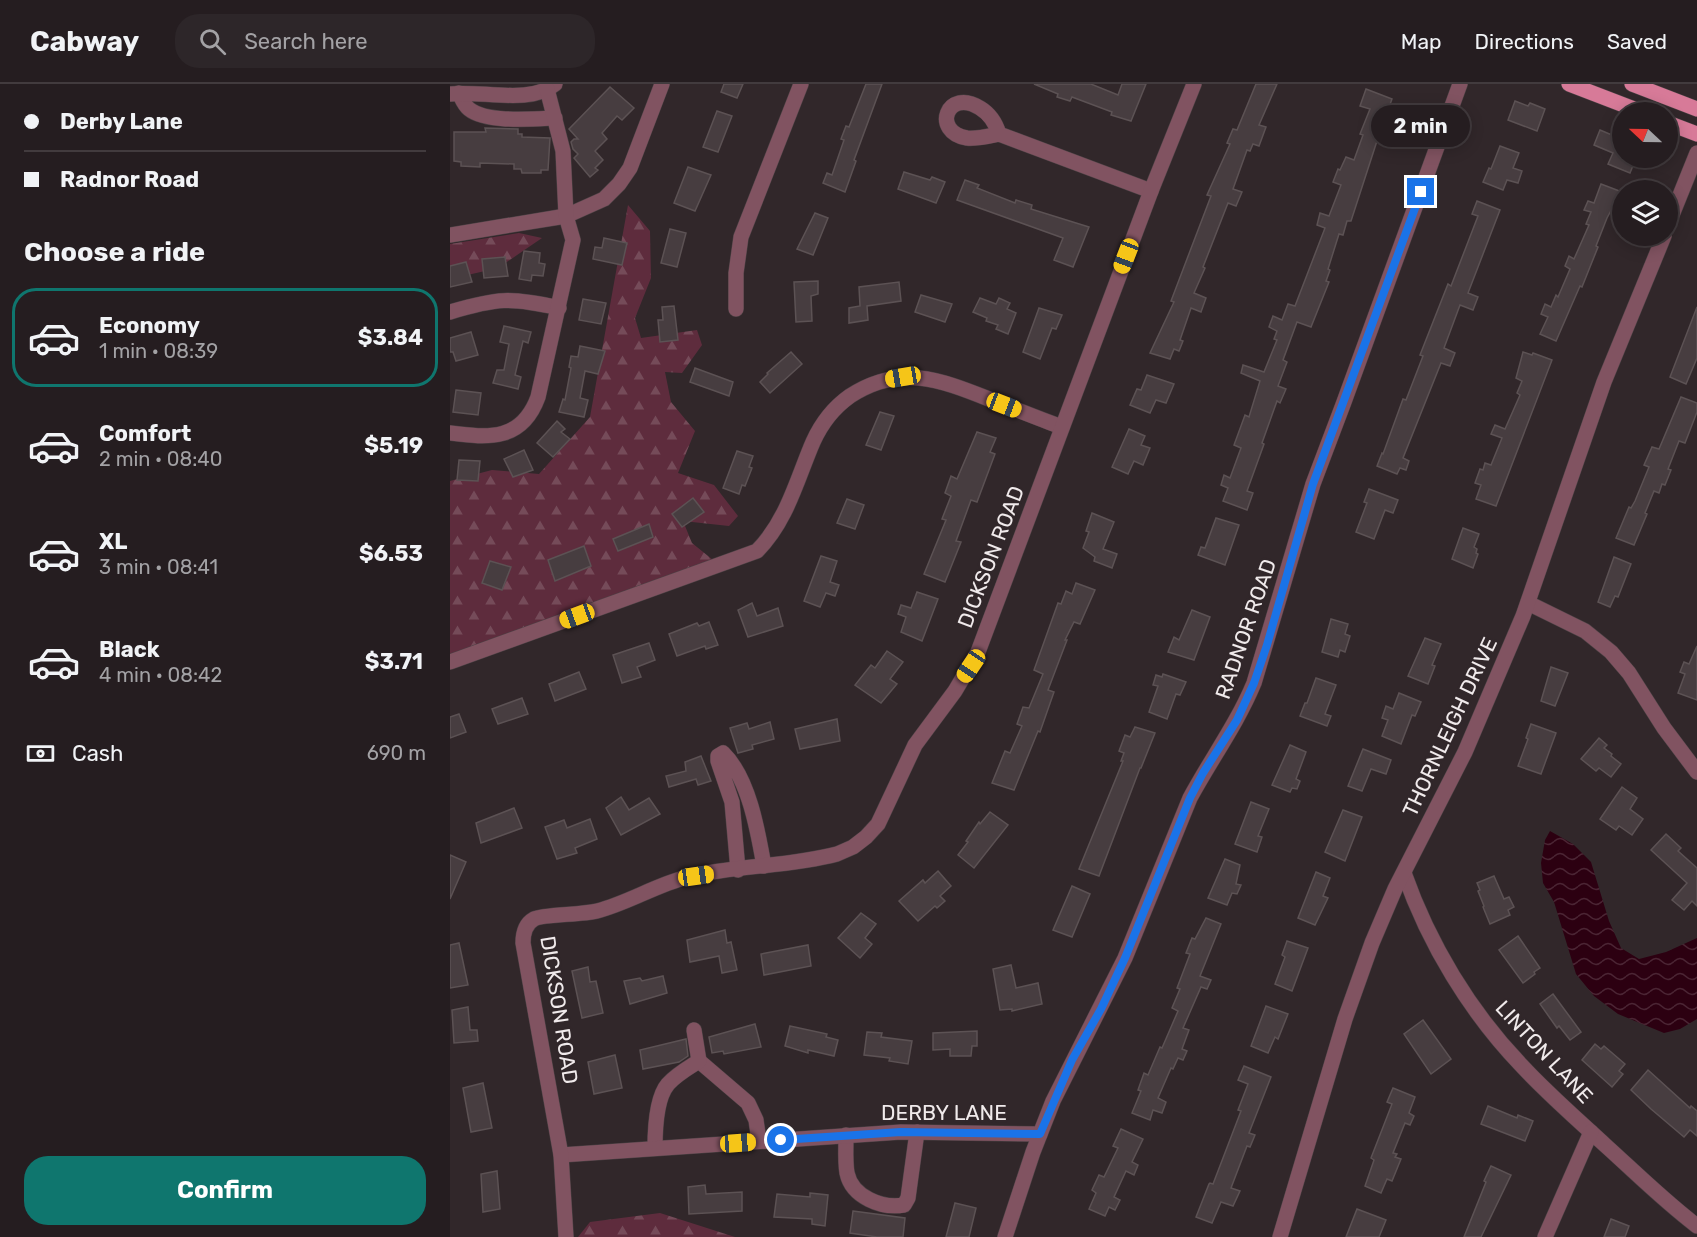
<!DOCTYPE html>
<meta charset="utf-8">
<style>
body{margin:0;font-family:Rubik,sans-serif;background:#2d2629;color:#f1f3f6;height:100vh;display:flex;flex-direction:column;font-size:22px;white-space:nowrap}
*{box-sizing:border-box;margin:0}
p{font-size:20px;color:#a3a2a5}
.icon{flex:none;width:33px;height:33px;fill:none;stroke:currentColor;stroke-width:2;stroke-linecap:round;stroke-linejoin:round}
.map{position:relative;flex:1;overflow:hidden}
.side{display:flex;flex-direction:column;background:#251d20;width:450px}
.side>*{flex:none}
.hud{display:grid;align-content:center;height:132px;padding:0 24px;background:#251d20}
.needle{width:39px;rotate:292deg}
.tools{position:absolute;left:1162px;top:18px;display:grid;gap:12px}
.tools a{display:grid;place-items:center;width:66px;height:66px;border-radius:50%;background:#251d20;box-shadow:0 3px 15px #0003,0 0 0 2px #423b3e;font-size:30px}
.end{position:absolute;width:27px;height:27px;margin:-14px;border:8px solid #1a73e8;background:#fff;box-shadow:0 0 0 3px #fff}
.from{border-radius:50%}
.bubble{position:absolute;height:42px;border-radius:21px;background:#251d20;box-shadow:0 3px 15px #0003,0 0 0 2px #423b3e;font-size:20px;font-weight:700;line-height:42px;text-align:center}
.car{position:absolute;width:18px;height:36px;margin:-18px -9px;border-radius:8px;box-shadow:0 0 4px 2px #0007;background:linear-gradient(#f5c518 24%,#345 0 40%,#f5c518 0 76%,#345 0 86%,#f5c518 0)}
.hud b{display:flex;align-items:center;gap:21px;height:57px;font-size:22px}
.hud b+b{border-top:2px solid #423b3e}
.hud i{width:15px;height:15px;background:#f1f3f6}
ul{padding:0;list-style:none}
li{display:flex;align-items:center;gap:18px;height:99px;margin:0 12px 9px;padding:0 12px;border:3px solid transparent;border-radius:24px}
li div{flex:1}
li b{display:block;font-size:22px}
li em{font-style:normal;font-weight:700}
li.on{border-color:#0f766e}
li>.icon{width:54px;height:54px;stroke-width:1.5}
h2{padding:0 24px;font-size:27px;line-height:72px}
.pay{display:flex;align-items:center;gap:15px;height:66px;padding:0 24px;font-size:22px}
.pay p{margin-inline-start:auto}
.cta{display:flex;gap:12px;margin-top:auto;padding:12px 24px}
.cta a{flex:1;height:69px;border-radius:24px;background:#0f766e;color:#fff;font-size:24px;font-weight:700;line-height:69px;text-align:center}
header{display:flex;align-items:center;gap:36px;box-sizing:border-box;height:84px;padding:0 30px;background:#251d20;border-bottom:2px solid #423b3e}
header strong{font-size:28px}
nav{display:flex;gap:33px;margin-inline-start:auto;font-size:21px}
.search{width:420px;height:54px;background:#2d2629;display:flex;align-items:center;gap:15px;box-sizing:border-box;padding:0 21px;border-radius:24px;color:#a3a2a5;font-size:22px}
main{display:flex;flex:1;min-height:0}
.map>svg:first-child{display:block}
</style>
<header>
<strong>Cabway</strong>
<div class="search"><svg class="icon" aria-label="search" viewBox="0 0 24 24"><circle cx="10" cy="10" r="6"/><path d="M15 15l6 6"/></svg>Search here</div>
<nav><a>Map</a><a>Directions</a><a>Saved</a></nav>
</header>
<main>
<section class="side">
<div class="hud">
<b><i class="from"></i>Derby Lane</b>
<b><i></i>Radnor Road</b>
</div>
<h2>Choose a ride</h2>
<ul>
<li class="on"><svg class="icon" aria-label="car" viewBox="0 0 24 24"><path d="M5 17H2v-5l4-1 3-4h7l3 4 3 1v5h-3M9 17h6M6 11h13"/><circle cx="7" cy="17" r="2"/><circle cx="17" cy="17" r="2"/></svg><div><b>Economy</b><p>1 min · 08:39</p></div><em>$3.84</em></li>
<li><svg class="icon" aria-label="car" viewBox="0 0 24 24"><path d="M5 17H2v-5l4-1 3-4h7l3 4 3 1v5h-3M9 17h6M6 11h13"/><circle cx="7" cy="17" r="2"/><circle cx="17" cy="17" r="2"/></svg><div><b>Comfort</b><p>2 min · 08:40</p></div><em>$5.19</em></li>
<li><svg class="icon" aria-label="car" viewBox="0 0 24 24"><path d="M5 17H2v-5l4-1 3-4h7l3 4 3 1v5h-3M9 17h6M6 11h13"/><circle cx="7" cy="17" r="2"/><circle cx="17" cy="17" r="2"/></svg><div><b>XL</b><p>3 min · 08:41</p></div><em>$6.53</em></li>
<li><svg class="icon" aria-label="car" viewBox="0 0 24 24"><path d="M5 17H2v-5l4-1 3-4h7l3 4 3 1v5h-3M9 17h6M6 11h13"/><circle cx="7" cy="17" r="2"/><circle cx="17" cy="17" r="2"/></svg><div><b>Black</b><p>4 min · 08:42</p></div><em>$3.71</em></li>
</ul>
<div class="pay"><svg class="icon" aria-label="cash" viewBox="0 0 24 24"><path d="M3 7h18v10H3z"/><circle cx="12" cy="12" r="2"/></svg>Cash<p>690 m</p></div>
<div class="cta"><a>Confirm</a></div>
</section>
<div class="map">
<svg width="1247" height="1153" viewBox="0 0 1247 1153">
<defs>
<pattern id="forest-firs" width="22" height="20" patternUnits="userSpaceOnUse" patternTransform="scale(1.5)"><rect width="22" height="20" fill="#5e2c3d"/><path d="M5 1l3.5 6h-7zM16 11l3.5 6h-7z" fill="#754b59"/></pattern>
<pattern id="water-waves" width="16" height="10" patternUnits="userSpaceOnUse" patternTransform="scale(1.5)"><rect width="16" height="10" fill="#2c0011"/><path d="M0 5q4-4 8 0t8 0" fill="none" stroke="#4b2534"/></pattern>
</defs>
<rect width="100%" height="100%" fill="#31272a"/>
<g fill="url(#forest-firs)">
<path d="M178,121L200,147L201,194L185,234L191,254L247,246L252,261L232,289L215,288L221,318L245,347L228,389L264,401L288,432L279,442L233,437L242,459L263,476L0,570V397L42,386L89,390L140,333Z"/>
<path d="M69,149L92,154L48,184L0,195V160Z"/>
<path d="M210,1129L285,1153H128L140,1138Z"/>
</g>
<path fill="url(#water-waves)" d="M1100,747L1123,760L1141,778L1159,837L1171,864L1189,875L1216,868L1247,854V935L1230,945L1214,949L1168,930L1144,912L1126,890L1104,818L1093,799L1091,779L1095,756Z"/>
<g fill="#473d40" stroke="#5c5254" stroke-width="1.5">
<path d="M274,0H293L287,14L271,8Z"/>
<path d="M416,0H432L404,76L406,77L395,108L373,99L377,89L382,91L394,56L391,55L396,42L399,43Z"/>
<path d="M584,0H641L668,11L672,0H696L681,37L661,31L662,28L622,13L620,17L607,13L608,10Z"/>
<path d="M806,0H827L809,41L816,43L809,62L803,60L800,67L797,66L783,105L792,108L786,122L778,119L753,183L755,184L744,209L756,214L751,228L741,224L730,256L733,257L729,267L724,265L720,275L700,269L724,218L721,217L761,112L757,111L780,60L777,59L783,45L787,46Z"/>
<path d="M160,3L184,24L172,36L167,32L152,49L157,55L145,67L153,76L145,84L148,86L140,93L124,74L128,70L123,65L121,58L124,55H128L119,45Z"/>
<path d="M916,5L942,15L938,26L941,28L931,58L927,57L901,137H897L893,151L889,150L878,185L880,186L876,197L879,198L861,243L847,238L833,276L837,278L828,302L836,305L830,319L827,317L812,359L814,360L797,407L803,409L797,426L773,417L778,404L771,401L774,391L780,394L791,364L784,361L795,331L799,333L810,297L791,289L793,281L814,288L827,256L824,255L827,247L819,243L823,232L832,236L838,220L845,222L875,144L867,141L870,129L879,132L891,101L883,98L888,85L890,86L896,73L904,76L913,51L910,50L920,25L910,22Z"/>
<path d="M1065,17L1078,22L1080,19L1095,25L1087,47L1058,36Z"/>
<path d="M267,27L282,32L268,68L253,63Z"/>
<path d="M35,44L68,45V50H72V53L100,54L98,86H91V89H72L71,85H64V80L30,79V83L11,82V78L4,77V48H36Z"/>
<path d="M1150,46L1169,54L1173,46V74H1186L1180,89L1158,80L1163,69L1144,61Z"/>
<path d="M1050,62L1069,69L1063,84L1072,87L1068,99L1057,96L1053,106L1033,98L1039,84L1041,85Z"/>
<path d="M238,83L261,91L245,127L224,119Z"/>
<path d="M454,88L480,96L482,93L495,98L486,119L448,105Z"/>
<path d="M515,96L529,101L527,104L565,119L566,116L582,121L581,125L639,143L623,183L604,176L613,154L507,116Z"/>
<path d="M1151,100L1172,108L1166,124L1163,123L1157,134L1146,162L1148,163L1132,203L1130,202L1106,257L1090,250L1098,233L1091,230L1095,220L1101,223L1106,211L1108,213L1120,185L1115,182L1119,172L1124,175L1139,141L1136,140L1141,128L1134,126L1138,117L1144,119Z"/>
<path d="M1027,117L1050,126L1018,209L1028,213L1023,226L1010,221L994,264L1005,269L1000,282L991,279L953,374L959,377L956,386L950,384L947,390L927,382L932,369L933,370L953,315L956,316L973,272L970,271L998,200L1001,202L1028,132L1022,130Z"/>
<path d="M365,129L378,134L363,171L347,165Z"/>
<path d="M220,145L236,149L227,183L211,179Z"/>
<path d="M154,154L177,159L172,181L143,175L145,163L152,164Z"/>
<path d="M74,167L90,169L89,179L95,180L93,192L82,191L81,197L69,195Z"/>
<path d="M55,173L58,192L34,194L32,175Z"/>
<path d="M16,178L22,198L0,203V182Z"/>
<path d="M368,197V210L361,212L362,237L346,238L344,198Z"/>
<path d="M449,198L451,217L417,222L418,236L399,239V224L410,222L409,203Z"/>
<path d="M471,211L502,220L495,238L465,228Z"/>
<path d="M530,214L546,220L549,214L560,219L557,225L566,229L558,250L546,245L548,241L536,237L537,234L523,228Z"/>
<path d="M133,215L156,219L151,240L129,236Z"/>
<path d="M224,222L228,256L210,258L208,236H213L212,223Z"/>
<path d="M1247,223V274L1236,300L1220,293Z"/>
<path d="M589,224L612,231L606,245L602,244L590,275L573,268Z"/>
<path d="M54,242L81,248L78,259L73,257L65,291L71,293L68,305L43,299L47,286H54L58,265L59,260L50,258Z"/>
<path d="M21,248L28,271L6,277L3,268H0V254Z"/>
<path d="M130,262L155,267L148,290L135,287L130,314L138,316L134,333L109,328L113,315L115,316L121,284L119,283L121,272L128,273Z"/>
<path d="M341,268L352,280L320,309L310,298L318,290L317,289Z"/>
<path d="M1073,268L1082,271L1083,269L1102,276L1046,422L1026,415L1031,401L1025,399L1030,385L1033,386L1035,379L1041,381L1052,354L1041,350L1045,341L1055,345L1070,311L1067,309L1072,297L1066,294Z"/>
<path d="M245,284L283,298L279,312L240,298Z"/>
<path d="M697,291L724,300L716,319L706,316L700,329L680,321L687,305L691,306Z"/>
<path d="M6,306L31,309L28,331L3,328Z"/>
<path d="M1231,313L1247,319V328L1235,359L1229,357L1218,385L1221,386L1215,401L1212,400L1209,409L1204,407L1195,429L1197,430L1184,461L1166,454L1179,423L1181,424L1185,417L1199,383L1194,381L1202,363L1209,365Z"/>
<path d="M430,328L444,332L431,366L416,361Z"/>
<path d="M107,337L115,345L111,348L120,355L103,373L87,359Z"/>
<path d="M679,345L695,352L691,361L700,364L693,381L684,377L678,390L662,383Z"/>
<path d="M527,348L546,354L540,368L545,370L527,418L521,416L506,457L511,458L495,498L474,490L496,436L492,435L501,412L495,409L501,392L507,395Z"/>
<path d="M74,366L83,386L63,393L54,375Z"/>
<path d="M287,367L303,372L299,383L302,384L295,402L292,401L289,410L273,404Z"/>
<path d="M9,376L30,377L28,397L7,396Z"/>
<path d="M919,405L948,416L943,429L935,426L924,455L906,448L917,419L914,418Z"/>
<path d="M243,414L254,428L232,443L222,430Z"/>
<path d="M397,415L414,421L405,445L387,439Z"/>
<path d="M642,429L664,438L653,465L667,470L662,484L644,477L645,473L633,464L639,448L636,447Z"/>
<path d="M766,434L789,441L775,481L748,471L751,463L755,464Z"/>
<path d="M199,440L203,453L168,467L163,455Z"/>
<path d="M1013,444L1029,450L1024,463L1027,465L1026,469L1028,470L1023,484L1002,475Z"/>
<path d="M134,462L141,482L105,497L98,476Z"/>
<path d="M371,472L387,477L380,498L389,501L385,512L376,509L370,523L354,517Z"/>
<path d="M1164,473L1181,480L1168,513L1165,512L1160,523L1148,518Z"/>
<path d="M40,477L61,483L52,506L32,499Z"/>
<path d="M626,499L645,506L630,540L624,538L615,556H617L598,606L604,608L590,648L588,647L564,706L542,699L555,667L560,669L572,642L567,640L573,623L579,624L593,590L584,586L608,519L611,520L616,507L622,510Z"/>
<path d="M467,508L488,515L472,557L451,548L456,533L448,530L451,521L461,524Z"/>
<path d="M302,519L307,532L328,524L333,542L298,553L288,526Z"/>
<path d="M742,526L760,533L744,576L718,568L724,553L729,556Z"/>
<path d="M881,535L898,540L895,550L900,552L895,568L890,566L888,573L872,568Z"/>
<path d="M259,538L268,561L256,565L255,562L227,572L219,550L247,539L249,542Z"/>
<path d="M975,554L991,560L982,581L985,582L978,600L958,592Z"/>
<path d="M199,559L205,576L187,583L191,593L172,599L163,571Z"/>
<path d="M1247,562V616L1228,609L1235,590L1230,588L1234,578L1239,580Z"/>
<path d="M437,567L453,578L440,595L447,600L431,619L405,601L421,581L425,584Z"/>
<path d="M1101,583L1118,589L1105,622L1091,617Z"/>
<path d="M129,588L136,605L105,617L99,600Z"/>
<path d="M713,590L736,598L730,611L726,610L717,635L699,628L708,602L703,601L706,591L712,593Z"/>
<path d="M866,594L886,601L875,630L881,632L877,642L850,632L855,619H857Z"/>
<path d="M949,609L971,618L965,632L962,631L951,660L932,652L938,636L932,634L936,622L943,625Z"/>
<path d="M72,614L78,630L48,640L42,625Z"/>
<path d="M9,630L16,648L0,654V633Z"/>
<path d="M387,635L390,657L350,665L345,645Z"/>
<path d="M320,638L324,655L302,661L303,665L288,669L280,644L297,639L299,645Z"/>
<path d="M1081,640L1106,649L1091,690L1068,682L1078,655L1076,654Z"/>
<path d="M685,643L705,649L691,684H690L649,792L629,785L673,677H671L674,669L669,667L675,651L680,653Z"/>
<path d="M1149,654L1157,661L1154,664L1162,670L1161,672L1171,680L1161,693L1149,684L1146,687L1131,675Z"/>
<path d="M840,661L856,668L846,695L850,697L847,705L842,704L840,708L822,701Z"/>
<path d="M913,665L941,676L936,690L921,685L912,707L898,702Z"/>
<path d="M251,672L261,697L248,701L246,695L219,703L216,692L236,687L235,678Z"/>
<path d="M1172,703L1187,714L1180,725L1193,735L1182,751L1169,742L1166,746L1150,735Z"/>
<path d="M171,713L179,726L199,714L210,730L171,751L156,724Z"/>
<path d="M801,718L819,725L808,752L812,753L807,768L785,760Z"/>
<path d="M64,724L72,744L31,759L26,739Z"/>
<path d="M893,726L912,733L895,777L875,768Z"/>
<path d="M540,728L558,741L524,784L508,771L518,758L516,757L529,738L530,740Z"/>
<path d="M140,735L147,755L125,764L127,769L107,775L95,743L114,736L117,744Z"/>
<path d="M1216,750L1231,764L1228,767L1247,784V822L1242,817L1234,826L1222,816L1237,799L1201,766Z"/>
<path d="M0,771L16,778L0,815Z"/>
<path d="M775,775L790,781L786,800L791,801L787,810L782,809L777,821L758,814Z"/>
<path d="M488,787L501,802L490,812L495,817L487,824L485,822L468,837L449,817L473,796L475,799Z"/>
<path d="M866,788L880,794L873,812L878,814L865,841L848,834Z"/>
<path d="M1044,792L1054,815L1059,813L1064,823L1058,826L1060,831L1040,840L1033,823L1034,822L1028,807L1030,806L1027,799Z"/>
<path d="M622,802L640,810L622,853L603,846Z"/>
<path d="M411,829L426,840L415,854L422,860L410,874L388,854Z"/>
<path d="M756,834L771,840L750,892L761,896L757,905L751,903L733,944L739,946L732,965L737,967L733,976L728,974L723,985L721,984L708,1014L716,1018L712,1029L703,1026L700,1036L682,1029L691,1007L688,1006L694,989L698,991L710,963L712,964L728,927L722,924L730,905L727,904L740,870L736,869L742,854L745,855Z"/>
<path d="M275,846L277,859L281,858L287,886L272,889L269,872L240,878L237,856Z"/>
<path d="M1068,852L1090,884L1084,888L1085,890L1073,899L1049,866Z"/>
<path d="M837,857L858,864L842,907L825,900L835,873L832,871Z"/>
<path d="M9,859L18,901L0,904V861Z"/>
<path d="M358,861L361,882L314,891L311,870Z"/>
<path d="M561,881L566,904L588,899L592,920L562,927V925L550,926L543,885Z"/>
<path d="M138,883L140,898L146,897L153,929L132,934L122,887Z"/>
<path d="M213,892L217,909L180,920L174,897L190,894L192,897Z"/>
<path d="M1103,910L1131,948L1120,956L1109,942L1107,944L1090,920Z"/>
<path d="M816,922L838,930L828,955L825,953L818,969L801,962Z"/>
<path d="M18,923L20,946H27L28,957L4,959L2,926Z"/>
<path d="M973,936L1001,975L981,990L954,950Z"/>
<path d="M305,940L311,963L274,970L273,967L262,969L259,953Z"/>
<path d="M340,942L377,950L376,953L388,956L384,972L358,966V969L335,962Z"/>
<path d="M527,947V962H522L521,972H500V965L483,966V949Z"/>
<path d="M417,948L432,949L431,953L462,957L458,980L439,977L440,974L414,971Z"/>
<path d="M236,955L238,972L229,978L193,985L190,966Z"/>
<path d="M1145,960L1151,965L1154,962L1175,980L1169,987L1173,990L1162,1003L1132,976Z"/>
<path d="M165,971L172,1004L144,1010L138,978Z"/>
<path d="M794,982L821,993L799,1049L805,1051L800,1063L797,1062L781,1104L790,1107L783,1122L771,1118L762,1139L746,1133L759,1100L760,1099L763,1100L791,1027L788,1026L798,1000L788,996Z"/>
<path d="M1198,986L1240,1024L1241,1022L1247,1027V1052L1240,1046L1234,1053L1201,1025L1181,1006Z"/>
<path d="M33,999L42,1044L21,1048L13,1004Z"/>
<path d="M943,1004L965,1013L959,1029L964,1032L960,1041L955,1039L943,1069L947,1070L945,1073L951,1075L942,1097L937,1095L931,1109L915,1102L924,1076L921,1074L942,1020L937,1018Z"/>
<path d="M1038,1022L1067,1034L1068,1031L1083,1037L1075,1057L1031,1040Z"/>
<path d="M671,1045L693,1055L682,1078L688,1081L684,1091L676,1087L664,1113L670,1116L665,1126L659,1123L655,1132L639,1125L646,1109L642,1106L649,1091L654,1093L668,1064L663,1062Z"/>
<path d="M1041,1082L1061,1091L1031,1153H1014L1036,1098L1034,1097Z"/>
<path d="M47,1087L50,1125L33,1128L31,1090Z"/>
<path d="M255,1101L256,1110L292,1108V1127L239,1130L238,1103Z"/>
<path d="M360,1109L378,1111L375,1142L362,1140V1135L324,1133L327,1110L360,1113Z"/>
<path d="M505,1119L526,1124L519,1153H496Z"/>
<path d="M907,1125L936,1136L929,1153H896Z"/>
<path d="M403,1127L455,1134L453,1153H427L400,1149Z"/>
<path d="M1161,1135L1179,1142L1175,1153H1154Z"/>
</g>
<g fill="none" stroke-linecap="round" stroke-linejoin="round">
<defs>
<g id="minor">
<path d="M9,9C12,15 14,21 19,25C36,39 83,35 105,34"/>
<path d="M0,10C31,6 80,21 105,0"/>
<path d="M549,50C546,40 540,30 530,24C497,3 481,48 517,54C528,55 539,52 549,50L701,107"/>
<path d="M1218,141L1247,69"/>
<path d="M0,151L116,132L154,115L169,100L180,84L212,0"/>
<path d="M286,225V189L291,153L351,0"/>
<path d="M0,228C47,214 60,213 109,224"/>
<path d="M0,349C39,354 72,357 88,313L123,156L116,132L113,67L97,5"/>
<path d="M1078,519L1135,547L1161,568L1179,589L1214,644L1247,688"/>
<path d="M0,578L307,467C337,437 347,395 363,358C372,338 383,324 400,312C449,280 489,295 539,315C563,324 587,334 612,343"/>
<path d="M288,786L282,718L268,677V672L273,669C299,694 308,748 314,782"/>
<path d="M954,789C979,860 1020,928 1072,982C1098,1010 1127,1035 1155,1061C1185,1088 1214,1117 1247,1142"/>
<path d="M249,977L298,1019L306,1036L309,1057"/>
<path d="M396,1051C396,1064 395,1077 397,1089C402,1113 432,1125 454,1121L458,1114L467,1048"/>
<path d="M205,1064C205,1046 206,1014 218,1000C227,990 238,984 249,977L244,946"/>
<path d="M111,1071L451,1048L590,1050"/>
<path d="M116,1153L111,1071L73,859C73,850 75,840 84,835C94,830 131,831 147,827C178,819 206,801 237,793C286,781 338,783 387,770L403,763L416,753L428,740L465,661L505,607L528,568L701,107L744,0"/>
<path d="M555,1153L583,1068L603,1017L675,874L740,714C761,675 787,640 804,599L863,400L894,318L1010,0"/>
<path d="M830,1153L895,935L922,859L945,805L1015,668L1073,532L1154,298L1214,152"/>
<path d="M1095,1153L1141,1048"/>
</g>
<g id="major">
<path d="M1119,0L1192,28"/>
<path d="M1182,0L1247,25"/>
<path d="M1218,39L1247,50"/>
</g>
</defs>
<use href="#minor" stroke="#4c4245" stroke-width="16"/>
<use href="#major" stroke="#4c4245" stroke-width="16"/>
<use href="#minor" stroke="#815361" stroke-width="15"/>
<use href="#major" stroke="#d77a98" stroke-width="15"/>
</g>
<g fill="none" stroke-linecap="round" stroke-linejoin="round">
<path stroke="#1a73e8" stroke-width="8" d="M331,1056L451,1048L590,1050L622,976L651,925L675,874L740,714L753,689L787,636L804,599L817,561L863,400L971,108"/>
</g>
<g text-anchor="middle" stroke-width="4.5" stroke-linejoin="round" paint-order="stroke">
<g font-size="21" fill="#f0eaeb" stroke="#31272a">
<text transform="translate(541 473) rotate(-69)" y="7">DICKSON ROAD</text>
<text transform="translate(796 545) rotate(-71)" y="7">RADNOR ROAD</text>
<text transform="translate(1000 643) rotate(-65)" y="7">THORNLEIGH DRIVE</text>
<text transform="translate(109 926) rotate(81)" y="7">DICKSON ROAD</text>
<text transform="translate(1094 968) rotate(47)" y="7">LINTON LANE</text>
<text x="494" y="1036">DERBY LANE</text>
</g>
</g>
</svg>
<div class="tools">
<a><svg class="needle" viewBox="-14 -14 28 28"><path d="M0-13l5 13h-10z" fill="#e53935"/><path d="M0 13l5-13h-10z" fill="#a3a2a5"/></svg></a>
<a><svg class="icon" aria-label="layers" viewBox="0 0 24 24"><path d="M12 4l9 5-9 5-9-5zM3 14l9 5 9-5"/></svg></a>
</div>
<i class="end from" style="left:331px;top:1056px"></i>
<i class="end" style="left:971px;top:108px"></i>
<div class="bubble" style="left:921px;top:21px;width:99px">2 min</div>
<i class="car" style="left:676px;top:172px;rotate:201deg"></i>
<i class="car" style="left:453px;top:293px;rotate:260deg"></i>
<i class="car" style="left:554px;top:321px;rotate:111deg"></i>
<i class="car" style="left:127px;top:532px;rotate:250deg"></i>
<i class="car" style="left:521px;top:582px;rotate:214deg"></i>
<i class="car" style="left:246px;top:792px;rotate:82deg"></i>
<i class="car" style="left:288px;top:1059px;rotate:86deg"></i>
</div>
</main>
